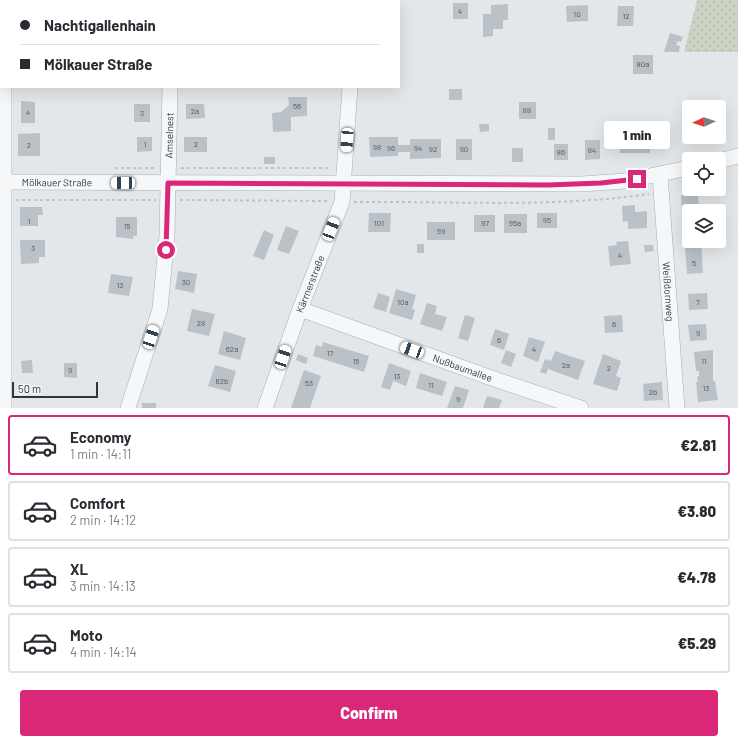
<!DOCTYPE html>
<meta charset="utf-8">
<style>
body{margin:0;font-family:Barlow,sans-serif;background:#f7f7f7;color:#2b2b33;height:100vh;display:flex;flex-direction:column;font-size:15px;white-space:nowrap}
*{box-sizing:border-box;margin:0}
p{font-size:13px;color:#7c7c81}
.icon{flex:none;width:22px;height:22px;fill:none;stroke:currentColor;stroke-width:2;stroke-linecap:round;stroke-linejoin:round}
.map{position:relative;height:408px;overflow:hidden}
.details{display:flex;flex-direction:column;background:#fff;flex:1}
.details>*{flex:none}
.hud{position:absolute;left:0px;top:0px;width:400px;height:88px;box-shadow:0 4px 16px #0002;display:grid;align-content:center;height:88px;padding:0 20px;background:#fff}
.needle{width:26px;rotate:267deg}
.tools{position:absolute;left:682px;top:100px;display:grid;gap:8px}
.tools a{display:grid;place-items:center;width:44px;height:44px;border-radius:4px;background:#fff;box-shadow:0 4px 16px #0002;font-size:20px}
.scale{position:absolute;left:12px;bottom:10px;width:86px;box-sizing:border-box;padding-left:4px;border:2px solid #2b3842;border-top:0;font-size:11px;line-height:14px;white-space:nowrap;color:#2b3842;-webkit-text-stroke:3px #f3f6f8;paint-order:stroke}
.end{position:absolute;width:18px;height:18px;margin:-9px;border:5px solid #db2777;background:#fff;box-shadow:0 0 0 2px #fff}
.from{border-radius:50%}
.bubble{position:absolute;height:28px;border-radius:4px;background:#fff;box-shadow:0 4px 16px #0002;font-size:13px;font-weight:800;line-height:28px;text-align:center}
.car{position:absolute;width:12px;height:24px;margin:-12px -6px;border-radius:5px;box-shadow:0 0 3px 1px #0007;background:linear-gradient(#fff 24%,#345 0 40%,#fff 0 76%,#345 0 86%,#fff 0)}
.hud b{display:flex;align-items:center;gap:14px;height:38px;font-size:15px}
.hud b+b{border-top:1px solid #e1e1e2}
.hud i{width:10px;height:10px;background:#2b2b33}
ul{padding:7px 0 0;list-style:none}
li{display:flex;align-items:center;gap:12px;height:60px;margin:0 8px 6px;padding:0 12px;border:2px solid #e1e1e2;border-radius:4px}
li div{flex:1}
li b{display:block;font-size:15px}
li em{font-style:normal;font-weight:800}
li.current{border-color:#db2777}
li>.icon{width:36px;height:36px;stroke-width:1.5}
.primary-button{display:flex;gap:8px;margin-top:auto;padding:8px 20px}
.primary-button a{flex:1;height:46px;border-radius:4px;background:#db2777;color:#fff;font-size:16px;font-weight:800;line-height:46px;text-align:center}
.map>svg:first-child{display:block}
</style>
<div class="map">
<svg width="738" height="408" viewBox="0 0 738 408">
<defs>
<pattern id="grass-dots" width="8" height="8" patternUnits="userSpaceOnUse"><rect width="8" height="8" fill="#cbd4c4"/><path d="M2 2h.1M6 6h.1" fill="none" stroke="#aeb7aa" stroke-width="1.8" stroke-linecap="round"/></pattern>
</defs>
<rect width="100%" height="100%" fill="#e3e7ea"/>
<path fill="url(#grass-dots)" d="M697,0H738V52H684Z"/>
<g fill="#bac1c7">
<rect x="453" y="3" width="15" height="16"/>
<path d="M508,4V20H503V29H493V36L483,37V14H491V5Z"/>
<path d="M588,5V21L567,22L566,6Z"/>
<path d="M618,6H634L633,26H617Z"/>
<path d="M670,33L683,37L681,42L678,41L676,45L680,46L679,52H664Z"/>
<rect x="633" y="55" width="20" height="19"/>
<rect x="449" y="89" width="13" height="11"/>
<path d="M288,97H307V116L291,117V131L273,132L272,113L281,112L289,105Z"/>
<path d="M21,101L35,102V123H21Z"/>
<rect x="519" y="102" width="17" height="17"/>
<rect x="134" y="104" width="16" height="18"/>
<path d="M186,104H204L205,118L186,119Z"/>
<path d="M479,124H489V131L480,132Z"/>
<rect x="548" y="128" width="7" height="12"/>
<path d="M40,133V156H18V134Z"/>
<path d="M137,137H152V151L137,152Z"/>
<rect x="184" y="137" width="23" height="15"/>
<path d="M369,137H398V145H410V139H441V158L410,159V152H398V156L370,157Z"/>
<path d="M620,137H650V141H653L654,148H650V153H620V147H617V140H620Z"/>
<rect x="456" y="139" width="16" height="21"/>
<path d="M585,140H600V159L585,160Z"/>
<rect x="554" y="144" width="14" height="16"/>
<rect x="512" y="148" width="11" height="14"/>
<rect x="264" y="157" width="11" height="7"/>
<path d="M698,194L699,209L682,211L681,195Z"/>
<path d="M635,205V212L647,211V228L628,229V221L623,222L622,206Z"/>
<path d="M20,207H42L43,215H38V226H20Z"/>
<path d="M369,213H391L390,232H368Z"/>
<rect x="537" y="213" width="20" height="15"/>
<rect x="504" y="214" width="23" height="19"/>
<rect x="474" y="215" width="21" height="17"/>
<path d="M116,217H137V236H133V239L116,237Z"/>
<rect x="427" y="222" width="28" height="18"/>
<path d="M286,226L299,231L289,254L277,250Z"/>
<path d="M264,230L274,235L264,260L253,256Z"/>
<path d="M684,233H689V241H701L703,273L687,274Z"/>
<path d="M20,240H45V257H39V263L21,264Z"/>
<path d="M628,241L631,264L610,266L608,246L617,245L616,242Z"/>
<rect x="417" y="244" width="7" height="9"/>
<path d="M644,245H653L654,251L645,252Z"/>
<path d="M178,271L197,274L194,293L175,289Z"/>
<path d="M111,274L133,277L129,296L108,293Z"/>
<path d="M396,289L416,295L412,309L415,310L412,320L389,313Z"/>
<path d="M378,293L390,297L386,312L373,308Z"/>
<path d="M707,293L708,309L689,310L688,294Z"/>
<path d="M427,303L437,306L435,314L447,317L442,331L420,324Z"/>
<path d="M192,309L215,314L209,336L187,331Z"/>
<path d="M465,315L475,318L468,341L458,338Z"/>
<path d="M622,315L623,332L605,333L604,316Z"/>
<path d="M706,324L707,340L690,341L688,325Z"/>
<path d="M495,329L509,334L504,350L490,345Z"/>
<path d="M224,331L246,338L240,360L218,354Z"/>
<path d="M529,337L545,342L538,362L523,356Z"/>
<path d="M323,342L369,356L364,372L313,356L316,345L322,347Z"/>
<path d="M506,350L516,354L511,367L501,363Z"/>
<path d="M713,350V381H715L718,400L698,402L696,382H698L697,377L699,376V371H696L694,352Z"/>
<path d="M555,351L585,361L578,380L548,369L546,374L540,372L545,359L551,361Z"/>
<path d="M298,354L308,358L306,364L296,360Z"/>
<path d="M603,354L621,361L616,376L621,378L617,391L593,384Z"/>
<path d="M32,360L33,373H22L21,361Z"/>
<path d="M64,363H77V378L64,377Z"/>
<path d="M389,363L411,371L406,386L393,381L390,390L381,387Z"/>
<path d="M215,365L236,371L230,392L208,386Z"/>
<path d="M304,370L321,376L314,396L310,408H291Z"/>
<path d="M420,373L447,382L442,396L416,388Z"/>
<path d="M662,382L663,400L644,401L643,384Z"/>
<path d="M455,386L469,390L463,408H447Z"/>
<path d="M487,396L502,400L499,408H483Z"/>
<rect x="142" y="403" width="14" height="5"/>
</g>
<g fill="none" stroke-linecap="round" stroke-linejoin="round">
<defs>
<g id="minor">
<path d="M5,1V0"/>
<path d="M172,1V0"/>
<path d="M356,1V0"/>
<path d="M719,161L738,156"/>
<path id="s1" d="M660,175L677,408"/>
<path id="s2" d="M0,182L582,184L625,181L689,168"/>
<path id="s3" d="M300,309L497,380L581,408"/>
<path d="M4,408V87"/>
<path id="s4" d="M128,408L160,309L167,236L170,87"/>
<path id="s5" d="M265,408L300,309L342,202L350,87"/>
</g>
</defs>
<use href="#minor" stroke="#a8afb4" stroke-width="16"/>
<g stroke="#bcc2c6" stroke-width="2" stroke-dasharray="3 3" stroke-linecap="butt">
<path d="M115,168H155"/>
<path d="M181,168H329"/>
<path d="M16,200H156"/>
<path d="M180,200L330,201"/>
<path d="M354,202C452,201 552,208 649,194"/>
</g>
<use href="#minor" stroke="#f5f7f9" stroke-width="15"/>
</g>
<g fill="none" stroke-linecap="round" stroke-linejoin="round">
<path stroke="#db2777" stroke-width="5" d="M166,250L168,183L548,185L601,183L637,179"/>
</g>
<g text-anchor="middle" stroke-width="3" stroke-linejoin="round" paint-order="stroke">
<g font-size="8" fill="#4f5a63">
<text x="460" y="14">4</text>
<text x="577" y="17">10</text>
<text x="626" y="19">12</text>
<text x="643" y="67">80a</text>
<text x="297" y="109">56</text>
<text x="527" y="113">88</text>
<text x="195" y="114">2a</text>
<text x="28" y="115">4</text>
<text x="142" y="116">3</text>
<text x="145" y="147">1</text>
<text x="196" y="147">2</text>
<text x="29" y="148">2</text>
<text x="377" y="150">98</text>
<text x="391" y="151">96</text>
<text x="418" y="151">94</text>
<text x="433" y="152">92</text>
<text x="464" y="152">90</text>
<text x="592" y="153">84</text>
<text x="561" y="155">86</text>
<text x="547" y="223">95</text>
<text x="29" y="224">1</text>
<text x="379" y="226">101</text>
<text x="485" y="226">97</text>
<text x="515" y="226">95a</text>
<text x="127" y="229">15</text>
<text x="441" y="234">99</text>
<text x="33" y="251">3</text>
<text x="620" y="258">4</text>
<text x="694" y="266">5</text>
<text x="186" y="285">30</text>
<text x="120" y="288">13</text>
<text x="403" y="305">10a</text>
<text x="698" y="305">7</text>
<text x="201" y="326">28</text>
<text x="614" y="327">6</text>
<text x="698" y="336">9</text>
<text x="499" y="343">6</text>
<text x="232" y="352">62a</text>
<text x="534" y="352">4</text>
<text x="330" y="356">17</text>
<text x="356" y="364">15</text>
<text x="704" y="364">11</text>
<text x="566" y="368">2a</text>
<text x="609" y="371">2</text>
<text x="70" y="373">9</text>
<text x="397" y="379">13</text>
<text x="222" y="384">62b</text>
<text x="309" y="386">53</text>
<text x="431" y="388">11</text>
<text x="706" y="391">13</text>
<text x="653" y="395">2b</text>
<text x="458" y="402">9</text>
</g>
<g font-size="10" fill="#2b3842" stroke="#f3f6f8">
<text dy="4" stroke="none"><textPath href="#s4" startOffset="278">Amselnest</textPath></text>
<text dy="4" stroke="none"><textPath href="#s2" startOffset="57">Mölkauer Straße</textPath></text>
<text dy="4" stroke="none"><textPath href="#s5" startOffset="132">Kärrnerstraße</textPath></text>
<text dy="4" stroke="none"><textPath href="#s1" startOffset="117">Weißdornweg</textPath></text>
<text dy="4" stroke="none"><textPath href="#s3" startOffset="173">Nußbaumallee</textPath></text>
</g>
</g>
</svg>
<div class="tools">
<a><svg class="needle" viewBox="-14 -14 28 28"><path d="M0-13l5 13h-10z" fill="#e53935"/><path d="M0 13l5-13h-10z" fill="#7c7c81"/></svg></a>
<a><svg class="icon" aria-label="locate" viewBox="0 0 24 24"><circle cx="12" cy="12" r="6"/><path d="M12 2v4M12 18v4M2 12h4M18 12h4"/></svg></a>
<a><svg class="icon" aria-label="layers" viewBox="0 0 24 24"><path d="M12 4l9 5-9 5-9-5zM3 14l9 5 9-5"/></svg></a>
</div>
<div class="scale">50 m</div>
<i class="end from" style="left:166px;top:250px"></i>
<i class="end" style="left:637px;top:179px"></i>
<div class="bubble" style="left:604px;top:121px;width:66px">1 min</div>
<i class="car" style="left:347px;top:140px;rotate:184deg"></i>
<i class="car" style="left:123px;top:183px;rotate:270deg"></i>
<i class="car" style="left:331px;top:229px;rotate:21deg"></i>
<i class="car" style="left:151px;top:337px;rotate:18deg"></i>
<i class="car" style="left:412px;top:350px;rotate:290deg"></i>
<i class="car" style="left:283px;top:357px;rotate:19deg"></i>
<div class="hud">
<b><i class="from"></i>Nachtigallenhain</b>
<b><i></i>Mölkauer Straße</b>
</div>
</div>
<section class="details">
<ul>
<li class="current"><svg class="icon" aria-label="car" viewBox="0 0 24 24"><path d="M5 17H2v-5l4-1 3-4h7l3 4 3 1v5h-3M9 17h6M6 11h13"/><circle cx="7" cy="17" r="2"/><circle cx="17" cy="17" r="2"/></svg><div><b>Economy</b><p>1 min · 14:11</p></div><em>€2.81</em></li>
<li><svg class="icon" aria-label="car" viewBox="0 0 24 24"><path d="M5 17H2v-5l4-1 3-4h7l3 4 3 1v5h-3M9 17h6M6 11h13"/><circle cx="7" cy="17" r="2"/><circle cx="17" cy="17" r="2"/></svg><div><b>Comfort</b><p>2 min · 14:12</p></div><em>€3.80</em></li>
<li><svg class="icon" aria-label="car" viewBox="0 0 24 24"><path d="M5 17H2v-5l4-1 3-4h7l3 4 3 1v5h-3M9 17h6M6 11h13"/><circle cx="7" cy="17" r="2"/><circle cx="17" cy="17" r="2"/></svg><div><b>XL</b><p>3 min · 14:13</p></div><em>€4.78</em></li>
<li><svg class="icon" aria-label="car" viewBox="0 0 24 24"><path d="M5 17H2v-5l4-1 3-4h7l3 4 3 1v5h-3M9 17h6M6 11h13"/><circle cx="7" cy="17" r="2"/><circle cx="17" cy="17" r="2"/></svg><div><b>Moto</b><p>4 min · 14:14</p></div><em>€5.29</em></li>
</ul>
<div class="primary-button"><a>Confirm</a></div>
</section>
